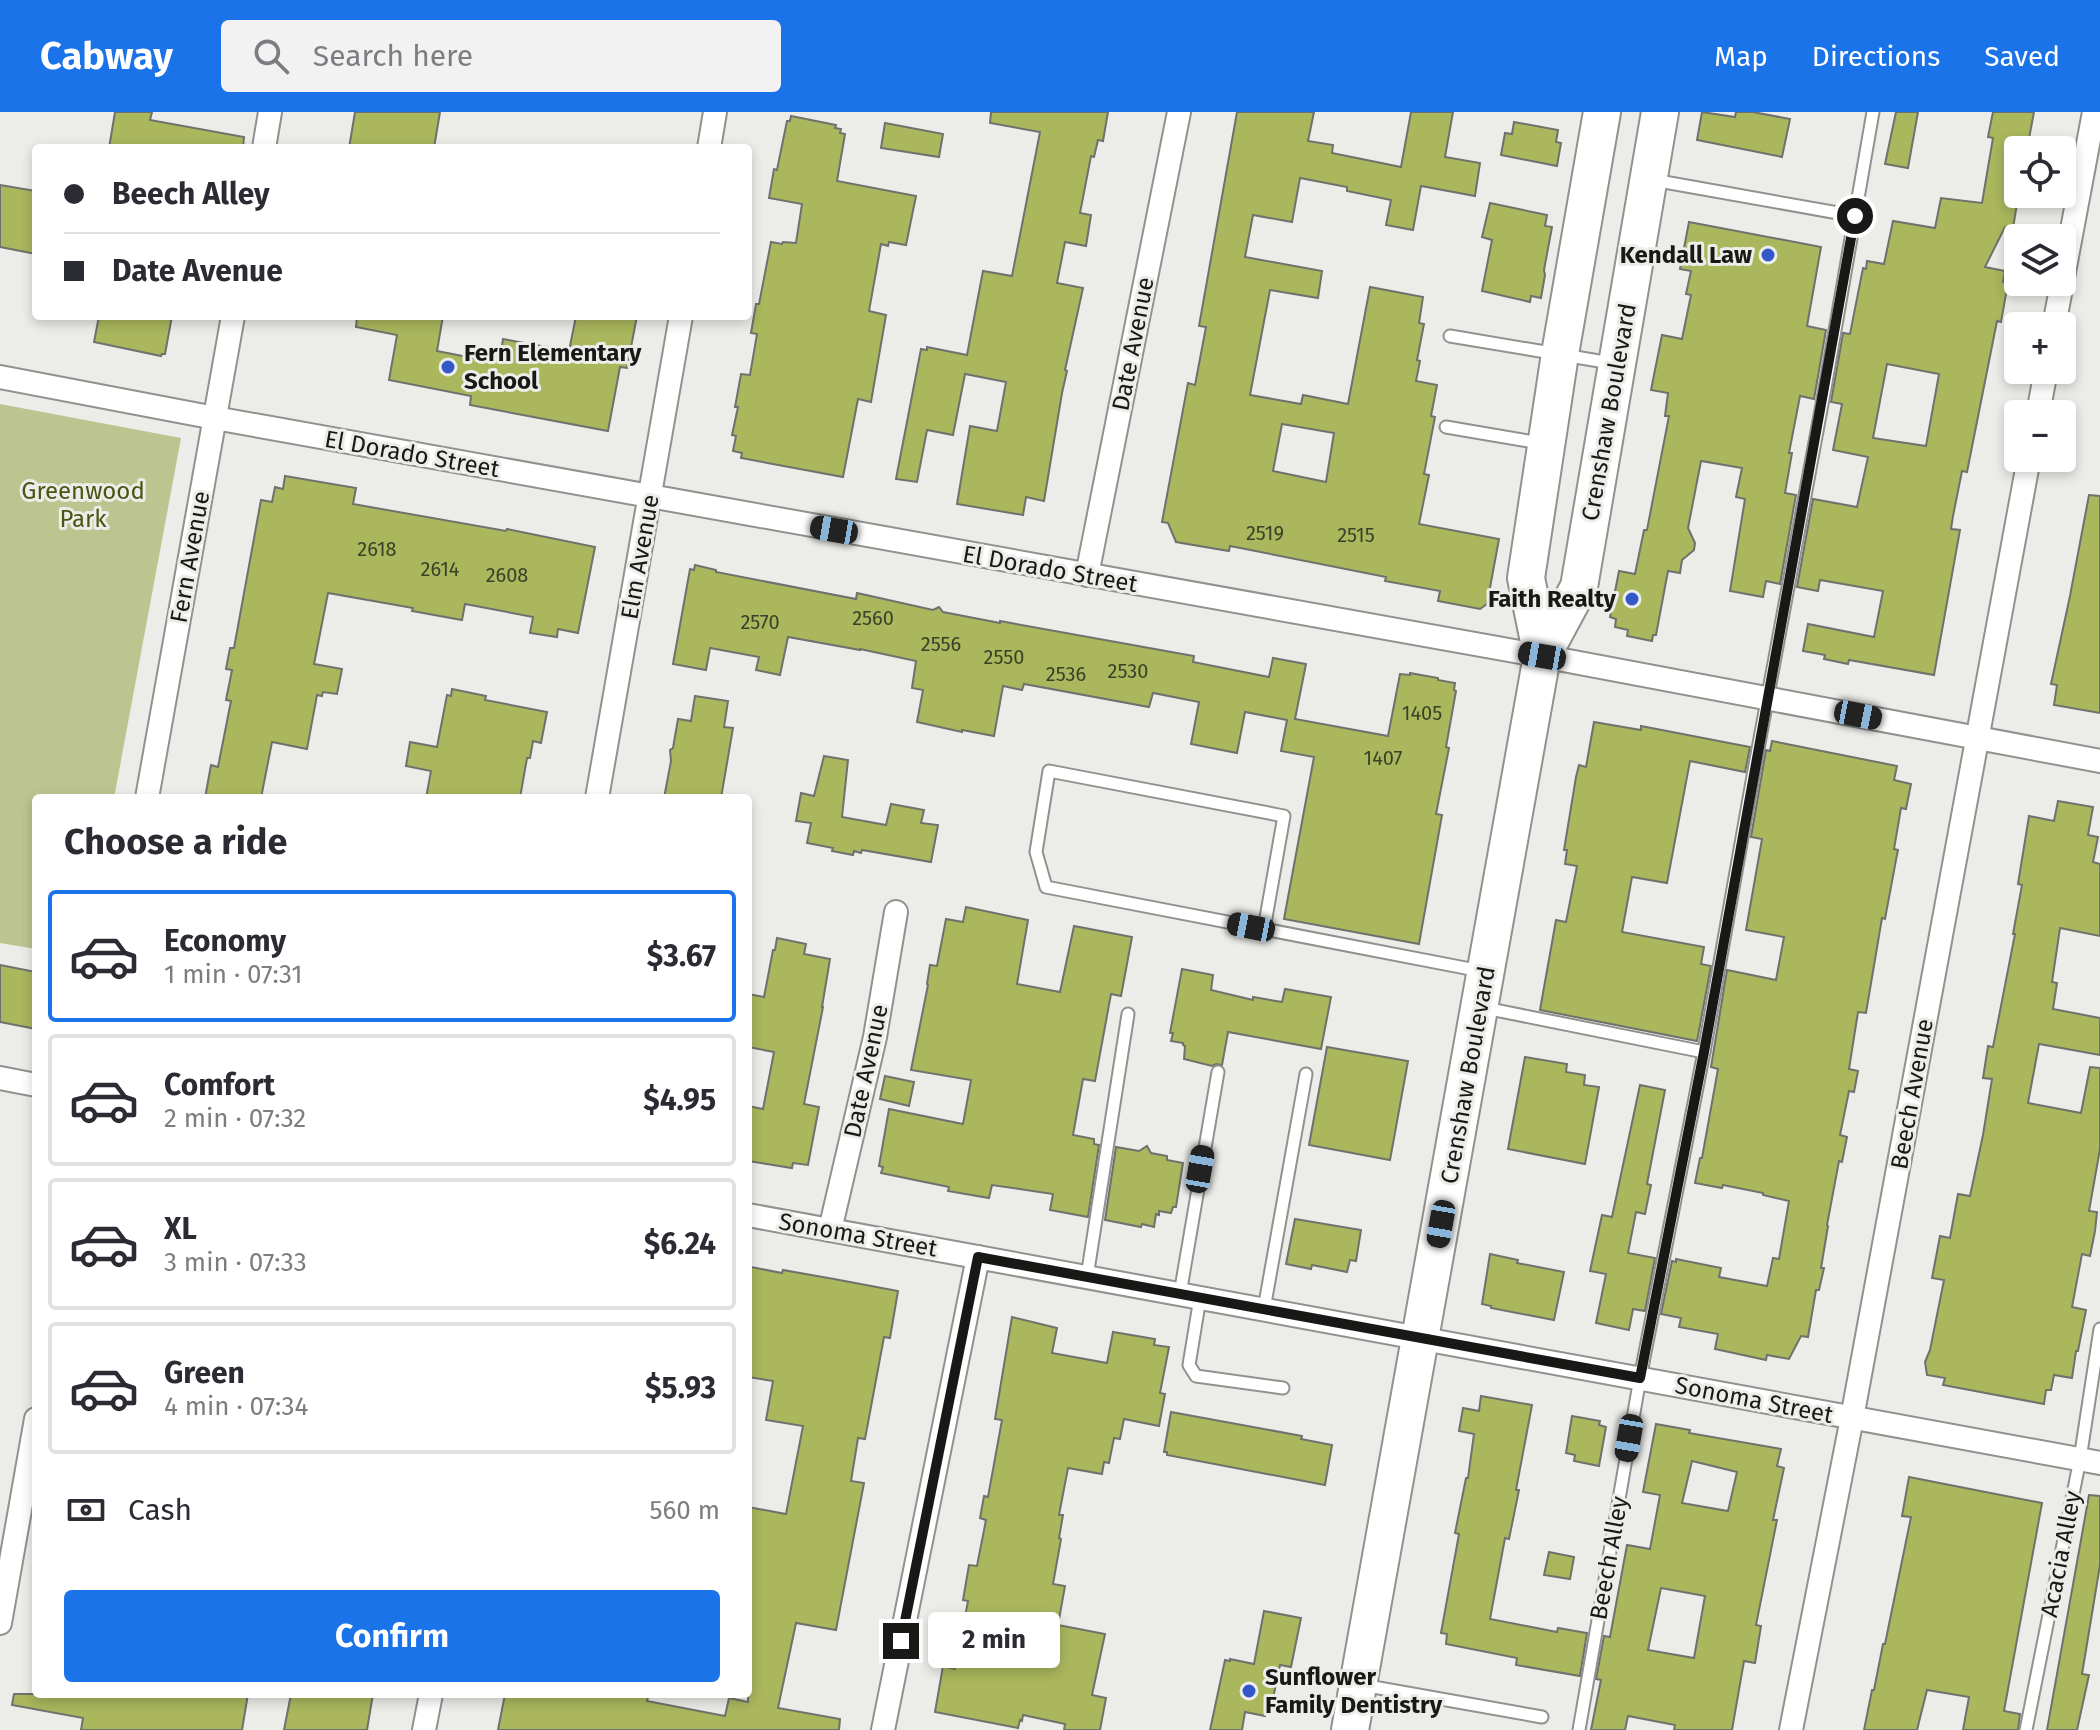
<!DOCTYPE html>
<meta charset="utf-8">
<style>
body{margin:0;font-family:"Fira Sans",sans-serif;background:#f2f2f3;color:#2b2b33;height:100vh;display:flex;flex-direction:column;font-size:30px;white-space:nowrap}
*{box-sizing:border-box;margin:0}
p{font-size:26px;color:#7c7c81}
.icon{flex:none;width:44px;height:44px;fill:none;stroke:currentColor;stroke-width:2;stroke-linecap:round;stroke-linejoin:round}
.map{position:relative;flex:1;overflow:hidden}
.drawer{position:absolute;left:32px;top:682px;width:720px;height:904px;display:flex;flex-direction:column;background:#fff;border-radius:8px;box-shadow:0 4px 12px #0003}
.drawer>*{flex:none}
.banner{position:absolute;left:32px;top:32px;width:720px;height:176px;border-radius:8px;box-shadow:0 4px 12px #0003;display:grid;align-content:center;height:176px;padding:0 32px;background:#fff}
.fabs{position:absolute;left:2004px;top:24px;display:grid;gap:16px}
.fabs a{display:grid;place-items:center;width:72px;height:72px;border-radius:8px;background:#fff;box-shadow:0 4px 12px #0003;font-size:40px}
.end{position:absolute;width:36px;height:36px;margin:-18px;border:10px solid #181817;background:#fff;box-shadow:0 0 0 4px #fff}
.from{border-radius:50%}
.bubble{position:absolute;height:56px;border-radius:8px;background:#fff;box-shadow:0 4px 12px #0003;font-size:26px;font-weight:700;line-height:56px;text-align:center}
.car{position:absolute;width:24px;height:48px;margin:-24px -12px;border-radius:10px;box-shadow:0 0 6px 2px #0007;background:linear-gradient(#222 24%,#8ab4d8 0 40%,#222 0 76%,#8ab4d8 0 86%,#222 0)}
.banner b{display:flex;align-items:center;gap:28px;height:76px;font-size:30px}
.banner b+b{border-top:2px solid #e1e1e2}
.banner i{width:20px;height:20px;background:#2b2b33}
ul{padding:0;list-style:none}
li{display:flex;align-items:center;gap:24px;height:132px;margin:0 16px 12px;padding:0 16px;border:4px solid #e1e1e2;border-radius:8px}
li div{flex:1}
li b{display:block;font-size:30px}
li em{font-style:normal;font-weight:700}
li.current{border-color:#1a73e8}
li>.icon{width:72px;height:72px;stroke-width:1.5}
h2{padding:0 32px;font-size:36px;line-height:96px}
.pay{display:flex;align-items:center;gap:20px;height:88px;padding:0 32px;font-size:30px}
.pay p{margin-inline-start:auto}
.cta{display:flex;gap:16px;margin-top:auto;padding:16px 32px}
.cta a{flex:1;height:92px;border-radius:8px;background:#1a73e8;color:#fff;font-size:32px;font-weight:700;line-height:92px;text-align:center}
header{display:flex;align-items:center;gap:48px;box-sizing:border-box;height:112px;padding:0 40px;background:#1a73e8;color:#fff}
header strong{font-size:38px}
nav{display:flex;gap:44px;margin-inline-start:auto;font-size:28px}
.search{width:560px;height:72px;background:#f2f2f3;display:flex;align-items:center;gap:20px;box-sizing:border-box;padding:0 28px;border-radius:8px;color:#7c7c81;font-size:30px}
.map>svg:first-child{display:block}
</style>
<header>
<strong>Cabway</strong>
<div class="search"><svg class="icon" aria-label="search" viewBox="0 0 24 24"><circle cx="10" cy="10" r="6"/><path d="M15 15l6 6"/></svg>Search here</div>
<nav><a>Map</a><a>Directions</a><a>Saved</a></nav>
</header>
<div class="map">
<svg width="2100" height="1618" viewBox="0 0 2100 1618">
<rect width="100%" height="100%" fill="#ecece9"/>
<path fill="#bcc590" d="M0,292L181,326L114,686H36V837L0,831Z"/>
<g fill="#aab75d" stroke="#70706d" stroke-width="2" fill-rule="evenodd">
<path d="M115,0H152L150,8L244,25L243,36H109Z"/>
<path d="M355,0H440L434,36H349Z"/>
<path d="M991,0H1108L1103,29L1098,28L1094,45L1091,44L1080,101L1091,103L1086,134L1065,130L1057,171L1083,176L1065,258L1067,259L1062,281L1044,389L1026,385L1023,403L957,392L970,314L997,319L1006,270L965,262L953,323L927,318L917,370L896,367L921,237L927,238V235L967,243L983,159L1012,164L1040,20L990,11Z"/>
<path d="M1237,0H1314L1308,29L1333,33L1332,41L1401,55L1411,0H1453L1445,45L1480,51L1475,84L1421,74L1413,118L1386,113L1391,88L1347,79V75L1300,66L1292,110L1253,103L1245,145L1322,159L1318,186L1270,178L1250,283L1301,292L1303,283L1348,292L1370,175L1423,185L1419,211L1424,212L1417,248L1420,249L1416,269L1437,273L1431,304L1435,305L1424,362L1429,363L1419,412L1499,427L1487,492L1480,497L1438,489L1440,479L1385,469L1386,465L1230,434L1229,439L1176,430L1168,411L1162,410L1188,271L1195,273L1206,215L1199,214ZM1282,312L1334,321L1326,370L1273,359Z"/>
<path d="M1702,0L1735,5L1736,0H1753L1790,7L1782,45L1697,28Z"/>
<path d="M1896,0H1918L1908,56L1885,52Z"/>
<path d="M1993,0H2034L2028,32L2018,30V86L2013,116L2005,115L1985,155L2005,159L2003,170L2008,171L2001,210L1997,209L1967,360L1962,359L1953,404L1951,417L1960,418L1934,563L1849,548L1848,552L1824,547L1825,543L1803,539L1808,512L1874,525L1883,479L1820,468L1818,479L1797,475L1813,387L1857,395L1868,345L1833,338L1842,292L1831,290L1843,221L1850,222L1863,156L1866,157L1867,149L1884,152L1893,109L1935,116L1941,86L1982,91L1993,26L1988,25ZM1887,252L1939,262L1926,334L1873,326Z"/>
<path d="M791,4L836,13L835,16L841,17L840,21L845,22L837,69L916,84L906,133L889,130L888,134L881,132L869,199L886,203L871,290L858,287L843,365L741,346L742,341L733,339L736,324L732,323L738,295H735L741,262L750,263L757,222L751,221L756,192H759L771,130L782,132L783,130L796,131L802,92L769,86L774,57L777,58L787,9H790Z"/>
<path d="M1514,10L1558,18L1556,30L1561,31L1557,54L1501,43L1505,21L1512,22Z"/>
<path d="M885,11L943,22L939,45L881,36Z"/>
<path d="M0,73L36,79V142L0,135Z"/>
<path d="M1490,91L1547,103L1545,114L1552,115L1544,158L1545,163L1541,186L1531,184L1530,190L1482,179L1492,128L1482,125Z"/>
<path d="M1689,110L1821,135L1807,214L1826,218L1814,287L1800,284L1789,341H1792L1785,381L1796,383L1780,472L1766,469L1763,485L1730,479L1745,387L1736,385L1742,356L1701,349L1688,416L1695,431L1694,438L1682,448L1680,461L1668,459L1656,523H1653L1652,529L1627,524L1628,518L1615,515L1616,507L1610,505L1619,459L1635,462L1644,418H1647L1669,304H1665L1668,281L1651,278L1662,223L1682,227L1691,183L1686,182L1691,159L1680,157Z"/>
<path d="M99,204H172L165,242H162L161,244L94,230Z"/>
<path d="M357,204H443L437,239L478,247L480,236L501,240L503,227L569,239L576,204H637L627,256L620,255L608,319L470,293L471,284L389,268L397,223L356,215Z"/>
<path d="M285,364L356,376L353,392L506,419L507,417L595,435L578,521L558,517L557,525L530,521L533,505L465,492L462,508L412,499L413,496L328,481L314,552L342,557L337,582L323,580L322,584L317,583L307,637L272,630L261,686H205L211,653L218,655L231,589L226,588L232,558L226,557L230,536H234L261,388L272,390L275,375L283,377Z"/>
<path d="M2089,383L2100,384V601L2054,593L2057,573L2051,572L2070,484Z"/>
<path d="M695,453L716,458V460L856,487L857,481L933,498L939,495L943,500L1000,511V509L1177,541L1194,544L1193,550L1269,565L1273,546L1306,552L1295,607L1388,624L1400,562L1410,563V561L1438,566V568L1455,571L1454,578L1456,579L1446,635L1449,636L1436,702L1442,703L1419,832L1284,807L1314,645L1281,639L1287,608L1245,600L1237,641L1191,632L1199,590L1153,581L1149,595L1024,572L1022,578L1003,574L994,624L962,618V620L917,610L923,578L912,576L916,549L860,537V538L788,525L780,563L756,558L759,545L710,536L706,558L673,552L690,457L694,458Z"/>
<path d="M452,577L486,584L485,588L547,600L541,631L533,629L530,646H527L520,686H426L431,659L406,654L410,630L437,635L447,583L451,584Z"/>
<path d="M695,584L728,589L724,615L733,616L721,686H664L671,649L670,638L673,636L678,607L691,609Z"/>
<path d="M1594,610L1641,618V614L1750,635L1745,660L1690,649L1667,771L1632,765L1622,820L1704,835L1701,852L1711,854L1697,929L1540,898L1556,808L1566,810L1577,754L1565,752L1567,738H1564L1576,665L1579,653L1586,655Z"/>
<path d="M1772,629L1897,654L1894,668L1911,672L1906,697L1901,696L1894,737L1898,738L1896,748L1885,807L1882,806L1866,901L1858,900L1849,957L1858,959L1854,980L1849,979L1840,1023L1847,1025L1842,1050L1839,1049L1827,1113L1828,1114L1821,1156H1824L1819,1178H1816L1808,1225L1801,1224L1789,1247L1767,1243L1766,1248L1715,1237L1718,1222L1679,1215L1681,1206L1661,1202L1672,1149L1676,1150V1147L1721,1156L1719,1165L1767,1174L1773,1146L1779,1147L1789,1089L1763,1083V1081L1723,1073L1722,1076L1695,1071L1700,1046H1702L1718,957L1711,955L1727,858L1776,868L1784,825L1746,818L1762,727L1751,725L1766,638L1770,639Z"/>
<path d="M824,644L848,648L842,705L886,713L891,692L924,698L921,711L938,713L931,750L862,738L861,741L854,739L853,743L832,739L833,736L807,731L811,711L796,709L801,681L814,684Z"/>
<path d="M2058,689L2093,695L2088,723L2098,725L2093,750L2100,752V824L2060,816L2052,870L2057,871L2053,897L2100,906V943L2039,932L2028,991L2081,1001L2090,955L2100,956V1037L2089,1099L2097,1100L2095,1119L2090,1144L2082,1142L2072,1195L2086,1198L2078,1239H2076L2072,1266L2054,1263L2051,1278H2046L2044,1292L1943,1273L1945,1266L1927,1263L1925,1250L1930,1238L1944,1168L1932,1166L1940,1124L1950,1126L1958,1082L1970,1084L1983,1023L1992,967L1983,966L1988,934L1993,935L2015,822H2013L2022,773L2018,772L2029,704L2054,709Z"/>
<path d="M966,795L1028,808L1017,872L1060,880L1074,814L1132,825L1121,884L1111,882L1095,969L1083,967L1073,1023L1094,1027V1032L1099,1033L1088,1105L1050,1098L1053,1082L992,1073L989,1086L948,1079L949,1075L881,1061L883,1055L879,1054L889,997L963,1012L971,968L911,958L928,873L927,872L930,853L937,854L946,807L963,810Z"/>
<path d="M777,826L806,832L804,842L830,847L822,895H823L804,992L819,995L808,1053L793,1051L792,1056L748,1049V994L763,997L774,940L748,935V882L764,885L773,838H775Z"/>
<path d="M0,853L36,860V917L0,910Z"/>
<path d="M1182,857L1213,863L1211,878L1253,888V885L1282,890L1285,877L1331,885L1321,937L1228,920L1222,953L1216,952L1212,954L1184,947L1185,934L1183,933V931L1171,929L1173,921H1170Z"/>
<path d="M1327,935L1408,949L1390,1048L1309,1033Z"/>
<path d="M1525,945L1567,952L1566,960L1585,963L1584,973L1599,975L1585,1052L1508,1037Z"/>
<path d="M885,964L914,970L909,994L880,987Z"/>
<path d="M1640,973L1665,978L1647,1072L1651,1073L1645,1102L1636,1100L1628,1141L1655,1146L1645,1199L1633,1197L1629,1218L1596,1211L1606,1162L1590,1159L1602,1103L1612,1105Z"/>
<path d="M1147,1034L1151,1041L1167,1044V1048L1183,1051L1176,1095H1173L1171,1101L1159,1099V1103L1156,1102L1154,1115L1142,1112L1141,1115L1105,1108L1116,1035L1139,1039Z"/>
<path d="M1295,1107L1361,1118L1356,1149L1350,1148L1347,1160L1312,1153L1311,1157L1286,1152Z"/>
<path d="M1490,1142L1518,1148L1517,1151L1564,1160L1554,1208L1491,1196V1194L1482,1192Z"/>
<path d="M751,1155L782,1161L783,1158L834,1167L898,1179L890,1226L884,1225L865,1327L858,1326L851,1369L864,1371L836,1518L796,1511L778,1596L840,1607L839,1618H498L505,1582H649L647,1589L725,1604L729,1586L748,1590V1395L786,1402L803,1314L766,1308L773,1269L748,1265V1157H750Z"/>
<path d="M1012,1205L1057,1216L1052,1241L1107,1251L1113,1220L1155,1227L1154,1233L1169,1235L1160,1281L1165,1282L1159,1314L1124,1307L1120,1327L1114,1326L1109,1351L1104,1350L1102,1362L1068,1356L1059,1403H1063L1059,1426L1061,1427L1053,1472L1065,1474L1058,1513L1105,1522L1092,1583L1106,1586L1100,1618H1064L1065,1612L1023,1603L1022,1609L1020,1608L1018,1616L935,1600L943,1554L955,1557L968,1489L963,1488L969,1453L977,1454L986,1408L980,1406L984,1384L988,1385L1002,1308L995,1307Z"/>
<path d="M1481,1284L1532,1293L1516,1378H1519L1509,1427L1505,1426L1490,1507L1557,1520L1558,1516L1587,1521L1580,1564L1516,1553L1517,1546L1446,1532L1447,1522L1441,1521L1459,1422L1455,1421L1466,1366H1468L1474,1322L1459,1319L1463,1296L1479,1299Z"/>
<path d="M1171,1300L1302,1324L1301,1327L1332,1333L1325,1373L1167,1343V1340H1164Z"/>
<path d="M1572,1304L1600,1309L1599,1313L1606,1315L1599,1354L1574,1349L1575,1343L1566,1341Z"/>
<path d="M1656,1312L1690,1318L1689,1321L1781,1337L1777,1354L1784,1356L1773,1408H1777L1756,1513L1761,1514L1755,1551L1744,1549L1732,1618H1674L1675,1613L1628,1604L1625,1618H1591L1601,1568L1596,1567L1604,1524L1610,1525L1627,1433L1650,1437L1660,1383L1643,1380ZM1692,1349L1737,1360L1728,1399L1682,1391ZM1661,1476L1705,1484L1694,1546L1648,1538Z"/>
<path d="M1909,1365L2042,1391L2004,1599L2020,1602L2018,1618H1963L1969,1585L1927,1578L1917,1618H1864L1872,1578H1874L1883,1532H1885L1911,1405L1902,1404Z"/>
<path d="M2089,1383L2100,1384V1453L2082,1562L2089,1563L2077,1618H2047Z"/>
<path d="M1549,1440L1574,1445L1570,1467L1544,1463Z"/>
<path d="M1264,1499L1301,1506L1291,1555L1280,1553L1270,1601L1265,1600V1604L1245,1600L1242,1618H1210L1225,1548L1230,1549V1547L1254,1552Z"/>
<path d="M14,1582H248L242,1618H81L83,1606L12,1593Z"/>
<path d="M291,1582H373L367,1618H284Z"/>
</g>
<g fill="none" stroke-linecap="round" stroke-linejoin="round">
<defs>
<g id="lane">
<path d="M1653,68L1855,104"/>
<path d="M1450,224L1611,251"/>
<path d="M1446,315L1540,331"/>
<path d="M1264,817L1284,704L1049,659L1036,740L1046,775L1481,859"/>
<path d="M1485,896L1704,940"/>
<path d="M1087,1165L1128,902"/>
<path d="M1180,1182L1218,960"/>
<path d="M1200,1186L1189,1253L1196,1264L1283,1276"/>
<path d="M1264,1197L1306,962"/>
<path d="M1362,1573L1542,1605"/>
<path d="M1579,1618L1640,1266L1704,940L1753,664L1825,276L1873,0"/>
<path d="M2026,1618L2080,1347L2100,1217"/>
</g>
<g id="street">
<path d="M264,36L270,0"/>
<path d="M709,36L715,0"/>
<path d="M2054,214L2094,0"/>
<path d="M0,265L215,306L1542,544L2100,649"/>
<path d="M2038,302L2046,258"/>
<path d="M1087,463L1179,0"/>
<path d="M147,686L233,204"/>
<path d="M597,686L681,204"/>
<path d="M0,966L36,973"/>
<path d="M748,1103L2100,1351"/>
<path d="M830,1118L875,925L896,800"/>
<path d="M0,1511L36,1307"/>
<path d="M424,1618L431,1582"/>
<path d="M883,1618L978,1145"/>
<path d="M1791,1618L1852,1306L2029,346"/>
</g>
<g id="primary">
<path d="M1542,544L1526,466L1560,242L1602,0"/>
<path d="M1350,1618L1542,544L1579,475L1660,0"/>
</g>
</defs>
<use href="#lane" stroke="#91928f" stroke-width="15"/>
<use href="#street" stroke="#91928f" stroke-width="26"/>
<use href="#primary" stroke="#91928f" stroke-width="40"/>
<use href="#lane" stroke="#fff" stroke-width="11"/>
<use href="#street" stroke="#fff" stroke-width="22"/>
<use href="#primary" stroke="#fff" stroke-width="36"/>
</g>
<g fill="none" stroke-linecap="round" stroke-linejoin="round">
<path stroke="#181817" stroke-width="10" d="M901,1529L978,1145L1640,1266L1704,940L1855,104"/>
</g>
<g fill="#3257c8" stroke="#ecece9" stroke-width="3">
<circle cx="1768" cy="143" r="8"/>
<circle cx="448" cy="255" r="8"/>
<circle cx="1632" cy="487" r="8"/>
<circle cx="1249" cy="1579" r="8"/>
</g>
<g text-anchor="middle" stroke-width="6" stroke-linejoin="round" paint-order="stroke">
<g font-size="20" fill="#3c4028">
<text x="1265" y="428">2519</text>
<text x="1356" y="430">2515</text>
<text x="377" y="444">2618</text>
<text x="440" y="464">2614</text>
<text x="507" y="470">2608</text>
<text x="873" y="513">2560</text>
<text x="760" y="517">2570</text>
<text x="941" y="539">2556</text>
<text x="1004" y="552">2550</text>
<text x="1128" y="566">2530</text>
<text x="1066" y="569">2536</text>
<text x="1422" y="608">1405</text>
<text x="1383" y="653">1407</text>
</g>
<g font-size="24" font-weight="bold" fill="#181817" stroke="#ecece9" text-anchor="end">
<text x="1752" y="151">Kendall Law</text>
<text x="464" y="249" text-anchor="start">Fern Elementary<tspan x="464" dy="28">School</tspan></text>
<text x="1616" y="495">Faith Realty</text>
<text x="1265" y="1573" text-anchor="start">Sunflower<tspan x="1265" dy="28">Family Dentistry</tspan></text>
</g>
<g font-size="24" fill="#181817" stroke="#ecece9">
<text transform="translate(1133 232) rotate(-79)" y="8">Date Avenue</text>
<text transform="translate(1609 300) rotate(-80)" y="8">Crenshaw Boulevard</text>
<text transform="translate(412 342) rotate(10)" y="8">El Dorado Street</text>
<text transform="translate(190 445) rotate(-80)" y="8">Fern Avenue</text>
<text transform="translate(640 445) rotate(-80)" y="8">Elm Avenue</text>
<text transform="translate(1050 457) rotate(10)" y="8">El Dorado Street</text>
<text transform="translate(866 959) rotate(-78)" y="8">Date Avenue</text>
<text transform="translate(1468 963) rotate(-80)" y="8">Crenshaw Boulevard</text>
<text transform="translate(1912 982) rotate(-80)" y="8">Beech Avenue</text>
<text transform="translate(858 1123) rotate(10)" y="8">Sonoma Street</text>
<text transform="translate(1754 1288) rotate(11)" y="8">Sonoma Street</text>
<text transform="translate(2061 1442) rotate(-79)" y="8">Acacia Alley</text>
<text transform="translate(1609 1446) rotate(-80)" y="8">Beech Alley</text>
</g>
<g font-size="24" fill="#4c5411" stroke="#ecece9">
<text x="83" y="387">Greenwood<tspan x="83" dy="28">Park</tspan></text>
</g>
</g>
</svg>
<div class="fabs">
<a><svg class="icon" aria-label="locate" viewBox="0 0 24 24"><circle cx="12" cy="12" r="6"/><path d="M12 2v4M12 18v4M2 12h4M18 12h4"/></svg></a>
<a><svg class="icon" aria-label="layers" viewBox="0 0 24 24"><path d="M12 4l9 5-9 5-9-5zM3 14l9 5 9-5"/></svg></a>
<a>+</a>
<a>−</a>
</div>
<i class="end from" style="left:1855px;top:104px"></i>
<i class="end" style="left:901px;top:1529px"></i>
<div class="bubble" style="left:928px;top:1500px;width:132px">2 min</div>
<i class="car" style="left:834px;top:418px;rotate:280deg"></i>
<i class="car" style="left:1542px;top:544px;rotate:280deg"></i>
<i class="car" style="left:1858px;top:603px;rotate:101deg"></i>
<i class="car" style="left:1251px;top:815px;rotate:281deg"></i>
<i class="car" style="left:1200px;top:1057px;rotate:10deg"></i>
<i class="car" style="left:1441px;top:1112px;rotate:190deg"></i>
<i class="car" style="left:1629px;top:1326px;rotate:190deg"></i>
<div class="banner">
<b><i class="from"></i>Beech Alley</b>
<b><i></i>Date Avenue</b>
</div>
<section class="drawer">
<h2>Choose a ride</h2>
<ul>
<li class="current"><svg class="icon" aria-label="car" viewBox="0 0 24 24"><path d="M5 17H2v-5l4-1 3-4h7l3 4 3 1v5h-3M9 17h6M6 11h13"/><circle cx="7" cy="17" r="2"/><circle cx="17" cy="17" r="2"/></svg><div><b>Economy</b><p>1 min · 07:31</p></div><em>$3.67</em></li>
<li><svg class="icon" aria-label="car" viewBox="0 0 24 24"><path d="M5 17H2v-5l4-1 3-4h7l3 4 3 1v5h-3M9 17h6M6 11h13"/><circle cx="7" cy="17" r="2"/><circle cx="17" cy="17" r="2"/></svg><div><b>Comfort</b><p>2 min · 07:32</p></div><em>$4.95</em></li>
<li><svg class="icon" aria-label="car" viewBox="0 0 24 24"><path d="M5 17H2v-5l4-1 3-4h7l3 4 3 1v5h-3M9 17h6M6 11h13"/><circle cx="7" cy="17" r="2"/><circle cx="17" cy="17" r="2"/></svg><div><b>XL</b><p>3 min · 07:33</p></div><em>$6.24</em></li>
<li><svg class="icon" aria-label="car" viewBox="0 0 24 24"><path d="M5 17H2v-5l4-1 3-4h7l3 4 3 1v5h-3M9 17h6M6 11h13"/><circle cx="7" cy="17" r="2"/><circle cx="17" cy="17" r="2"/></svg><div><b>Green</b><p>4 min · 07:34</p></div><em>$5.93</em></li>
</ul>
<div class="pay"><svg class="icon" aria-label="cash" viewBox="0 0 24 24"><path d="M3 7h18v10H3z"/><circle cx="12" cy="12" r="2"/></svg>Cash<p>560 m</p></div>
<div class="cta"><a>Confirm</a></div>
</section>
</div>
